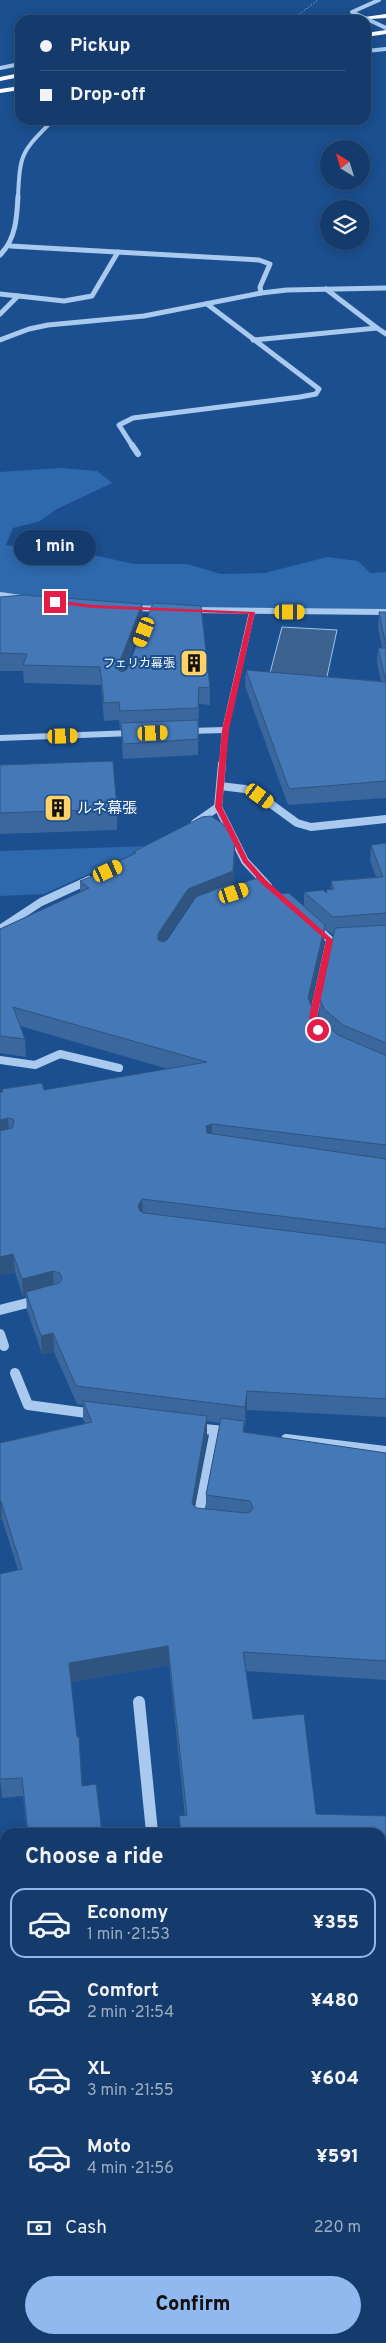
<!DOCTYPE html>
<meta charset="utf-8">
<style>
body{margin:0;font-family:Overpass,"Noto Sans JP",sans-serif;background:#214673;color:#f1f3f6;height:100vh;display:flex;flex-direction:column;font-size:19px;white-space:nowrap}
*{box-sizing:border-box;margin:0}
p{font-size:16px;color:#9dadc1}
.icon{flex:none;width:28px;height:28px;fill:none;stroke:currentColor;stroke-width:2;stroke-linecap:round;stroke-linejoin:round}
.map{position:relative;flex:1;overflow:hidden}
.panel{position:absolute;left:0px;top:1828px;width:386px;height:516px;display:flex;flex-direction:column;background:#143b6b;border-radius:15px 15px 0 0;box-shadow:0 2px 12px #0003,0 0 0 1px #33557e}
.panel>*{flex:none}
.hud{position:absolute;left:15px;top:15px;width:356px;height:110px;border-radius:15px;box-shadow:0 2px 12px #0003,0 0 0 1px #33557e;display:grid;align-content:center;height:110px;padding:0 25px;background:#143b6b}
.needle{width:32px;rotate:322deg}
.fabs{position:absolute;left:320px;top:140px;display:grid;gap:10px}
.fabs a{display:grid;place-items:center;width:50px;height:50px;border-radius:50%;background:#143b6b;box-shadow:0 2px 12px #0003,0 0 0 1px #33557e;font-size:25px}
.end{position:absolute;width:22px;height:22px;margin:-11px;border:6px solid #e11d48;background:#fff;box-shadow:0 0 0 2px #fff}
.from{border-radius:50%}
.bubble{position:absolute;height:35px;border-radius:18px;background:#143b6b;box-shadow:0 2px 12px #0003,0 0 0 1px #33557e;font-size:16px;font-weight:800;line-height:35px;text-align:center}
.car{position:absolute;width:15px;height:30px;margin:-15px -8px;border-radius:6px;box-shadow:0 0 4px 1px #0007;background:linear-gradient(#f5c518 24%,#345 0 40%,#f5c518 0 76%,#345 0 86%,#f5c518 0)}
.hud b{display:flex;align-items:center;gap:18px;height:48px;font-size:19px}
.hud b+b{border-top:1px solid #33557e}
.hud i{width:12px;height:12px;background:#f1f3f6}
ul{padding:0;list-style:none}
li{display:flex;align-items:center;gap:15px;height:70px;margin:0 10px 8px;padding:0 15px;border:2px solid transparent;border-radius:15px}
li div{flex:1}
li b{display:block;font-size:19px}
li em{font-style:normal;font-weight:800}
li.active{border-color:#90b9f0}
li>.icon{width:45px;height:45px;stroke-width:1.5}
h2{padding:0 25px;font-size:22px;line-height:60px}
.pay{display:flex;align-items:center;gap:12px;height:55px;padding:0 25px;font-size:19px}
.pay p{margin-inline-start:auto}
.cta{display:flex;gap:10px;margin-top:auto;padding:10px 25px}
.cta a{flex:1;height:58px;border-radius:30px;background:#90b9f0;color:#111;font-size:20px;font-weight:800;line-height:58px;text-align:center}
.map>svg:first-child{display:block}
</style>
<div class="map">
<svg width="386" height="2343" viewBox="0 0 386 2343">
<rect width="100%" height="100%" fill="#1b4f8f"/>
<g fill="#2e69ad">
<path d="M61,468L97,471L112,483L57,509L38,522L13,528L6,545L98,556L134,564H187L221,574L265,573L327,557L358,561L370,573L386,572V610H105L0,600V472Z"/>
<path d="M151,846L44,894L0,896V851Z"/>
<path d="M0,1862L5,1892V2121L0,2123Z"/>
</g>
<path fill="#3c6290" stroke="#9cc4f0" d="M282,627L337,630L326,681L269,677Z"/>
<g fill="none" stroke-linecap="round" stroke-linejoin="round">
<path stroke="#a9c9ee" stroke-width="1" stroke-dasharray="1 2" stroke-linecap="butt" d="M279,20L298,15L318,0"/>
<g stroke="#a9c9ee" stroke-width="4">
<path d="M366,51L386,49"/>
<path d="M0,68L20,64"/>
<path d="M18,197C20,151 22,152 53,120"/>
</g>
<g stroke="#a9c9ee" stroke-width="5">
<path d="M10,246L259,260L270,264L260,287L261,293L287,290L386,288"/>
<path d="M0,255C16,239 17,217 18,196"/>
<path d="M0,294L64,301L92,296L118,252"/>
<path d="M0,314L18,296"/>
<path d="M377,328L386,334"/>
<path d="M0,340L29,329L48,325L144,316L261,293"/>
<path d="M253,340L377,328L326,289"/>
<path d="M133,447L119,425L133,418L300,397L316,394L319,389L207,304"/>
</g>
<g stroke="#a9c9ee" stroke-width="6">
<path d="M132,445L138,454"/>
<path d="M0,595L21,598"/>
<path d="M131,608L163,609"/>
<path d="M191,610L386,612"/>
<path d="M188,731L225,730"/>
<path d="M0,738L133,733"/>
<path d="M222,765L225,730L252,612"/>
</g>
<g stroke="#a9c9ee" stroke-width="8">
<path d="M220,786L245,789L260,796L297,823L311,827L386,819"/>
<path d="M218,807L245,861L268,886"/>
<path d="M195,823L218,807L222,764"/>
<path d="M316,927L330,940L313,1017L316,1023"/>
<path d="M0,929L41,902L89,880"/>
<path d="M0,1060L35,1065L60,1054L119,1068"/>
</g>
<g stroke="#a9c9ee" stroke-width="10">
<path d="M0,1310L39,1300"/>
<path d="M0,1334L4,1346"/>
<path d="M15,1373L28,1405L94,1414"/>
<path d="M196,1428L231,1432"/>
<path d="M286,1439L386,1451"/>
<path d="M198,1518L215,1430"/>
</g>
<g stroke="#a9c9ee" stroke-width="12">
<path d="M139,1702L152,1832"/>
<path d="M0,2311L5,2313"/>
<path d="M108,2339L124,2343"/>
<path d="M177,2339V2343"/>
</g>
<g fill="#fff" fill-rule="evenodd">
<path d="M386,14V18L354,20L357,18Z"/>
<path d="M386,30V34L366,37V33Z"/>
<path d="M20,73V77L0,81V77Z"/>
<path d="M20,86V90L0,93V89Z"/>
</g>
<path stroke="#a9c9ee" stroke-width="4" d="M379,0L352,12L386,28"/>
</g>
<g fill="#3a679d" fill-rule="evenodd">
<path d="M0,597L142,604L143,621L123,672L210,688V705L199,704L198,755L123,759L121,729H120L119,720L104,721L101,685L24,683L23,671H0Z"/>
<path d="M379,612H386V798L288,805L245,686L246,670L381,681L377,663L378,648H382L378,627Z"/>
<path d="M0,765L117,809V830L0,834Z"/>
<path d="M386,843V1417L247,1410L245,1426H244V1432L386,1453V1680L246,1671L253,1719L316,1814L386,1816V1989L381,1988V1832H180L179,1816H185L169,1665L71,1682L82,1786L102,1832H27L23,1796L2,1798L0,1779L18,1570L2,1519L0,1520V1443L85,1423L83,1419V1405L77,1404L54,1352L42,1354L27,1310L26,1296L23,1297L15,1272L0,1275V1092H2V1089L44,1090L168,1069L20,1026L25,1039L26,1057L0,1053V929L80,892V881L109,869V866L133,855V852L235,854L233,885L280,894L304,906V892H326V890L331,889V881L376,877L370,861L371,845ZM191,904L167,940L164,942L188,906ZM324,928L332,934H334L320,999L319,1016L321,1020L315,1015L310,1003L324,942ZM207,1421L220,1423L206,1495V1509L197,1508L195,1506L207,1435Z"/>
<rect x="381" y="2068" width="5" height="138"/>
</g>
<g fill="#305480">
<path d="M142,604L143,621L118,683V666Z"/>
<path d="M235,837V854L233,888L188,906L158,951V934L188,889Z"/>
<path d="M325,925L324,942L308,1016V998Z"/>
<path d="M8,1118L9,1135L0,1138V1120Z"/>
<path d="M212,1124V1141L206,1144V1126Z"/>
<path d="M142,1199L143,1218L138,1206Z"/>
<path d="M13,1254L15,1272L0,1275V1257Z"/>
<path d="M53,1271L54,1289L26,1292V1296L23,1297L22,1279Z"/>
<path d="M53,1333L54,1352L42,1354L41,1336Z"/>
<path d="M247,1391V1410L245,1426V1407Z"/>
<path d="M207,1416V1435L192,1523V1504Z"/>
<path d="M0,1501H1L2,1519L0,1520Z"/>
<path d="M168,1646L169,1665L70,1682L69,1663Z"/>
<path d="M5,2209V2227L0,2228V2211Z"/>
</g>
<g fill="#4478b7" stroke="#305480">
<path d="M24,595L142,604L118,666V670L123,672L127,669L153,603L201,606L210,688L199,687L198,708L120,711L119,702L104,703L100,667L23,665L27,654L0,653V597Z"/>
<path d="M379,612H386V646Z"/>
<path d="M378,648H386V781L289,789L246,670L386,682Z"/>
<path d="M198,720V739L123,744L121,723Z"/>
<path d="M113,761L117,809L0,813V765Z"/>
<path d="M211,816L232,830L235,837L233,871L188,889L158,934V940L163,942L167,940L196,897L232,883V886L261,877L280,894L289,893L325,925L308,998L315,1015L338,1035L385,1055L386,1054V1145L212,1124L206,1126L207,1133L386,1159V1229L142,1199L138,1206L140,1211L144,1213L386,1243V1399L247,1391L245,1407L76,1386L53,1333L41,1336L26,1292L59,1283L62,1279L60,1273L53,1271L22,1279L13,1254L0,1257V1131L12,1128L14,1122L13,1119L8,1118L0,1120V1092H3L2,1089L42,1083L44,1090L207,1062L13,1007L25,1039L0,1036V929L89,888L80,881L112,868L109,866L136,853L133,852L202,817Z"/>
<path d="M386,843V913L333,917L304,892L323,890L327,893L326,890L334,889L331,881L383,877L371,845Z"/>
<path d="M386,925V1043L343,1025L324,1009L320,999L335,928Z"/>
<path d="M83,1401L207,1416L192,1504L197,1508L246,1513L250,1512L253,1508L250,1501L206,1495L221,1418L244,1421L243,1432L386,1453V1661L243,1652L253,1719L304,1714L316,1814L386,1816V1918L384,1919L386,1938V1971L381,1970V1832H181L179,1816L187,1815L168,1646L69,1663L77,1737H79L82,1786L96,1784L102,1832H28L22,1778L0,1779V1574L22,1569L1,1501H0V1443L92,1422Z"/>
<rect x="381" y="2068" width="5" height="121"/>
<path d="M5,2116V2209L0,2211V2118Z"/>
<path d="M381,2261H386V2343H360L361,2339H381Z"/>
</g>
<path fill="#e11d48" d="M55,600L92,605L255,612L229,730L222,807L248,860L267,881L333,940L317,1017L321,1032H316L309,1017L326,940L262,884L243,862L215,807L222,730L249,614L92,608L53,603Z"/>
<defs>
<symbol id="building-square" viewBox="-11 -11 22 22"><rect x="-9" y="-9" width="18" height="18" rx="4" fill="#ffd166" stroke="#1b4f8f"/><path d="M-4-6H4V6H1V3H-1V6H-4ZM-2.5-4.3h1.7v1.8h-1.7ZM.8-4.3h1.7v1.8H.8ZM-2.5-1h1.7V.8h-1.7ZM.8-1h1.7V.8H.8Z" fill="#111"/></symbol>
</defs>
<g fill-rule="evenodd">
<use href="#building-square" x="178" y="647" width="32" height="32"/>
<use href="#building-square" x="42" y="792" width="32" height="32"/>
</g>
<g text-anchor="middle" stroke-width="4" stroke-linejoin="round" paint-order="stroke">
<g font-size="12" fill="#fff" stroke="#1b4f8f" text-anchor="end">
<text x="175" y="667">フェリカ幕張</text>
</g>
<g font-size="15" fill="#fff" stroke="#1b4f8f" text-anchor="start">
<text x="77" y="813">ルネ幕張</text>
</g>
</g>
</svg>
<div class="fabs">
<a><svg class="needle" viewBox="-14 -14 28 28"><path d="M0-13l5 13h-10z" fill="#e53935"/><path d="M0 13l5-13h-10z" fill="#9dadc1"/></svg></a>
<a><svg class="icon" aria-label="layers" viewBox="0 0 24 24"><path d="M12 4l9 5-9 5-9-5zM3 14l9 5 9-5"/></svg></a>
</div>
<i class="end from" style="left:318px;top:1030px"></i>
<i class="end" style="left:55px;top:602px"></i>
<div class="bubble" style="left:14px;top:530px;width:82px">1 min</div>
<i class="car" style="left:290px;top:612px;rotate:90deg"></i>
<i class="car" style="left:144px;top:632px;rotate:201deg"></i>
<i class="car" style="left:153px;top:733px;rotate:88deg"></i>
<i class="car" style="left:63px;top:736px;rotate:88deg"></i>
<i class="car" style="left:260px;top:796px;rotate:126deg"></i>
<i class="car" style="left:108px;top:871px;rotate:65deg"></i>
<i class="car" style="left:234px;top:893px;rotate:71deg"></i>
<div class="hud">
<b><i class="from"></i>Pickup</b>
<b><i></i>Drop-off</b>
</div>
<section class="panel">
<h2>Choose a ride</h2>
<ul>
<li class="active"><svg class="icon" aria-label="car" viewBox="0 0 24 24"><path d="M5 17H2v-5l4-1 3-4h7l3 4 3 1v5h-3M9 17h6M6 11h13"/><circle cx="7" cy="17" r="2"/><circle cx="17" cy="17" r="2"/></svg><div><b>Economy</b><p>1 min · 21:53</p></div><em>¥355</em></li>
<li><svg class="icon" aria-label="car" viewBox="0 0 24 24"><path d="M5 17H2v-5l4-1 3-4h7l3 4 3 1v5h-3M9 17h6M6 11h13"/><circle cx="7" cy="17" r="2"/><circle cx="17" cy="17" r="2"/></svg><div><b>Comfort</b><p>2 min · 21:54</p></div><em>¥480</em></li>
<li><svg class="icon" aria-label="car" viewBox="0 0 24 24"><path d="M5 17H2v-5l4-1 3-4h7l3 4 3 1v5h-3M9 17h6M6 11h13"/><circle cx="7" cy="17" r="2"/><circle cx="17" cy="17" r="2"/></svg><div><b>XL</b><p>3 min · 21:55</p></div><em>¥604</em></li>
<li><svg class="icon" aria-label="car" viewBox="0 0 24 24"><path d="M5 17H2v-5l4-1 3-4h7l3 4 3 1v5h-3M9 17h6M6 11h13"/><circle cx="7" cy="17" r="2"/><circle cx="17" cy="17" r="2"/></svg><div><b>Moto</b><p>4 min · 21:56</p></div><em>¥591</em></li>
</ul>
<div class="pay"><svg class="icon" aria-label="cash" viewBox="0 0 24 24"><path d="M3 7h18v10H3z"/><circle cx="12" cy="12" r="2"/></svg>Cash<p>220 m</p></div>
<div class="cta"><a>Confirm</a></div>
</section>
</div>
